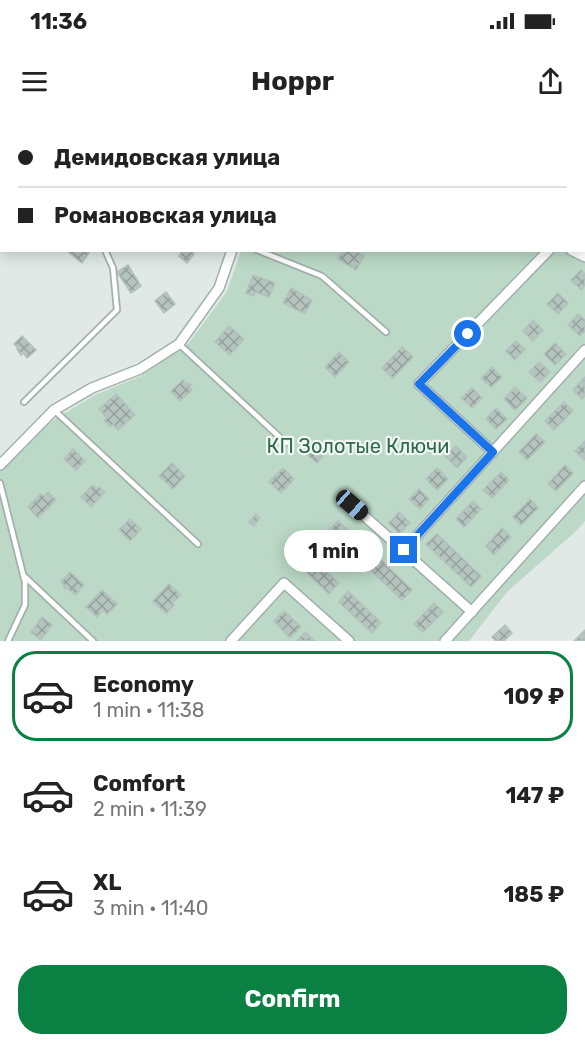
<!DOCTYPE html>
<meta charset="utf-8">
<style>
body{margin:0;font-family:Rubik,sans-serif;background:#f2f2f2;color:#222;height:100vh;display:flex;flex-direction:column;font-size:22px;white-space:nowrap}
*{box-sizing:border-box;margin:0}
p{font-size:20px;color:#767676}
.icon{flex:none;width:33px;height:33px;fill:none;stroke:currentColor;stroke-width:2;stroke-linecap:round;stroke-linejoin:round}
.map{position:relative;height:521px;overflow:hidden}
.panel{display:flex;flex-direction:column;background:#fff;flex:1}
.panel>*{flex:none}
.top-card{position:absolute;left:0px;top:0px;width:585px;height:132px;box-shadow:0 3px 15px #0003;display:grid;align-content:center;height:132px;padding:0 18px;background:#fff}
.end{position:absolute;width:27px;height:27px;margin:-14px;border:8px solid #1a73e8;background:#fff;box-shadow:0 0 0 3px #fff}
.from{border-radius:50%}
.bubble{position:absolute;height:42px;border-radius:21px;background:#fff;box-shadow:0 3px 15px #0003;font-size:20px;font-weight:700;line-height:42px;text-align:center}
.car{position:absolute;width:18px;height:36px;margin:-18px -9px;border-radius:8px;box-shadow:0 0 4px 2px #0007;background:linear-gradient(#222 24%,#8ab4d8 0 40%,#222 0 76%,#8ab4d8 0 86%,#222 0)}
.top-card b{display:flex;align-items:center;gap:21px;height:57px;font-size:22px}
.top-card b+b{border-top:2px solid #e0e0e0}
.top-card i{width:15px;height:15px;background:#222}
ul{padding:10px 0 0;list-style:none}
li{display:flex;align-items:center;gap:18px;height:90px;margin:0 12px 9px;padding:0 6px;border:3px solid transparent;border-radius:24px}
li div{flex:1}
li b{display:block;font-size:22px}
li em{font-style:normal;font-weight:700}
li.active{border-color:#0b8043}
li>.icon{width:54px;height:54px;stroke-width:1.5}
.button{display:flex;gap:12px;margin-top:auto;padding:12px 18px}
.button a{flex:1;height:69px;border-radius:24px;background:#0b8043;color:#fff;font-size:24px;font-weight:700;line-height:69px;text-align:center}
.status{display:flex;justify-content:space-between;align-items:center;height:42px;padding:0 30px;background:#fff;direction:ltr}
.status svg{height:16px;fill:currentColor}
header{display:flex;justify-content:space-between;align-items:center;height:78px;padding:0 18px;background:#fff;font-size:27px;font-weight:700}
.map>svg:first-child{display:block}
</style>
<div class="status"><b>11:36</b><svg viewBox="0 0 49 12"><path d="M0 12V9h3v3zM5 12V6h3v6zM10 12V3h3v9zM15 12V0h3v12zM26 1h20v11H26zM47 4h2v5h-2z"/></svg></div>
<header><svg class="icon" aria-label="menu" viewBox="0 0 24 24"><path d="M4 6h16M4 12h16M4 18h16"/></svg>Hoppr<svg class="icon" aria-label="share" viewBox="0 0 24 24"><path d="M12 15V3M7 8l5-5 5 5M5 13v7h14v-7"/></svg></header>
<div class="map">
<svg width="585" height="521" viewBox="0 0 585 521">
<defs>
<pattern id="building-cross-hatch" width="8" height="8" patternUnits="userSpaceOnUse" patternTransform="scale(1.5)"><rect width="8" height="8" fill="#b6c4bf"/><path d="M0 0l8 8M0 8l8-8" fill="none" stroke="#94a09c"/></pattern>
</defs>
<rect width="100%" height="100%" fill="#e0e9e6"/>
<path fill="#bbd9c6" d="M274,0H585V401L575,412L507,472L469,521H0V350L52,301L95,275L141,256L189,223L227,171L241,131L584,130V2L273,1Z"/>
<g fill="url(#building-cross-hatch)" stroke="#b3c2be" stroke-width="1.5">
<path d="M66,130H91L82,143Z"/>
<path d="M183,130H190L194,134L187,143L179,136Z"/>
<path d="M343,130H355L364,136L356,150L338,139Z"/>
<path d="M128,145L141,166L131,173L117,152Z"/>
<path d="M581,150L585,154V165L581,170L571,160Z"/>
<path d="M253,155L275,163L269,177L255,172L254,176L246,173Z"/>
<path d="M291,168L312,180L305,194L283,183Z"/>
<path d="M166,172L175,184L164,193L155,181Z"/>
<path d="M558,173L568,183L558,194L547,184Z"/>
<path d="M578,194L585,200V211L580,216L568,205Z"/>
<path d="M533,200L543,210L533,221L523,211Z"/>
<path d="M229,206L244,219L230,235L215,222Z"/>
<path d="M22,216L36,230L27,238L23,233L21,235L17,229L18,228L14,224Z"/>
<path d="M516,221L525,229L515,240L506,231Z"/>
<path d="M555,223L566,234L555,245L544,234Z"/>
<path d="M402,227L413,237L393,258L382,248Z"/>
<path d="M339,232L349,242L335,257L325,247Z"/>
<path d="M539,242L550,252L540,262L529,252Z"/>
<path d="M492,247L502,257L491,267L481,258Z"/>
<path d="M585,257V276L582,279L573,270Z"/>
<path d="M183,260L187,264L188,263L191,265L189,267L192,270L180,281L171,271Z"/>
<path d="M515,267L527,278L515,290L504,279Z"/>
<path d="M472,268L482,278L472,288L461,278Z"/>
<path d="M116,274L135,295L118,310L113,304L110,307L104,300L107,298L99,289Z"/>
<path d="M564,282L573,291L554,310L545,301Z"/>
<path d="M496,288L507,299L496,309L486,299Z"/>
<path d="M536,314L545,322L527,340L519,332Z"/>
<path d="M585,321V339L584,340L575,331Z"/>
<path d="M311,325L323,336L317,343L304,332Z"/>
<path d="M456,326L467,337L457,348L445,336Z"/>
<path d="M73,329L85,341L76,350L64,339Z"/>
<path d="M172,343L185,356L173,369L159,356Z"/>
<path d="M565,345L573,353L556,371L548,364Z"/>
<path d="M283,348L294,359L281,373L269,362Z"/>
<path d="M437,348L448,359L437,370L426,359Z"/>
<path d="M501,352L509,360L492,378L483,370Z"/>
<path d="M93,365L97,369L99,367L105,372L91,387L81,377Z"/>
<path d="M419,369L429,379L420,389L409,379Z"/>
<path d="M48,372L56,380L38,398L28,387L41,374L44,376Z"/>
<path d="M530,379L538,388L521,405L513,397Z"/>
<path d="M473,381L481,389L464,407L456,399Z"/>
<path d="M399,392L410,403L399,414L389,403Z"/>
<path d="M256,394L260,398L253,406L249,402Z"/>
<path d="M130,399L141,409L130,421L119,410Z"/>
<path d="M338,401L369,431L360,441L328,411Z"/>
<path d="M502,408L511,417L494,435L486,426Z"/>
<path d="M437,414L481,456L471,467L426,424Z"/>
<path d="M308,435L339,463L329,474L299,445Z"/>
<path d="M379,438L412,470L402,480L369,449Z"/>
<path d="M70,452L84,465L75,475L67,468L66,469L63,467L65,466L61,462Z"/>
<path d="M169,464L181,475L172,483L174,485L166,494L153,481Z"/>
<path d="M102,470L117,484L107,494L103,490L97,497L86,487Z"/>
<path d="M348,471L381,503L372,513L339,482Z"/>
<path d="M434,483L443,492L423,512L414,504Z"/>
<path d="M284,491L301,507L290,518L274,501Z"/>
<path d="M42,497L52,505L41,520L31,512Z"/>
<path d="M505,505L512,513L504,521H496L492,517Z"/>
<path d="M585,510V521H574Z"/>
<path d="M305,512L314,521H297Z"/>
</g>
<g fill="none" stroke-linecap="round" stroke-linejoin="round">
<defs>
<g id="lane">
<path d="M257,130L322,156L386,212"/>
<path d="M179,224L286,323"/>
<path d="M24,282L117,190L113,148L105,130"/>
<path d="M54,290L198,424"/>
<path d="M0,363L25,462V485L8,521"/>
<path d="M23,455L93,521"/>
</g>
<g id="street">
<path d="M306,0L309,2"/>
<path d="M96,2V0"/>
<path d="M263,2L264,0"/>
<path d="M0,25L2,26"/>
<path d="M584,93L585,91"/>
<path d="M571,130L585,137"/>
<path d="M493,332L419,264L549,130"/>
<path d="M0,345L54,290L92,268L140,249L179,224L219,168L232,130"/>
<path d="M352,385L472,492"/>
<path d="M404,430L585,230"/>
<path d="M231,521L284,463L349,521"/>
<path d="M445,521L585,366"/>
</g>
</defs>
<use href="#lane" stroke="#a3b0ad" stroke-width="8"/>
<use href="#street" stroke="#a3b0ad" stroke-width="12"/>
<use href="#lane" stroke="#fff" stroke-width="4.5"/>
<use href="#street" stroke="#fff" stroke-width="9"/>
</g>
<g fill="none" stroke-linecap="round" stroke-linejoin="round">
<path stroke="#1a73e8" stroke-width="8" d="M404,430L493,332L419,264L468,214"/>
</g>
<g text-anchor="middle" stroke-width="4.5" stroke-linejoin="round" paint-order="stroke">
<g font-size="20" fill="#306b4d" stroke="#f0f6f4">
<text x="358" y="333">КП Золотые Ключи</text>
</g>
</g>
</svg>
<i class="end from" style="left:468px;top:214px"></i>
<i class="end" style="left:404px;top:430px"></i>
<div class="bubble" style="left:284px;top:410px;width:99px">1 min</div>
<i class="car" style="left:352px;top:385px;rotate:131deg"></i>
<div class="top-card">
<b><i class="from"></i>Демидовская улица</b>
<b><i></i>Романовская улица</b>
</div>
</div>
<section class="panel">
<ul>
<li class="active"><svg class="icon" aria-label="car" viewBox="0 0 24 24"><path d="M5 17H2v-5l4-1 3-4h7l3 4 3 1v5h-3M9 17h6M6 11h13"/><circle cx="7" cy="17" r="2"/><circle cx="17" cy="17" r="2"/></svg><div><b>Economy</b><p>1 min · 11:38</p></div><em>109 ₽</em></li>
<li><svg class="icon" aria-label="car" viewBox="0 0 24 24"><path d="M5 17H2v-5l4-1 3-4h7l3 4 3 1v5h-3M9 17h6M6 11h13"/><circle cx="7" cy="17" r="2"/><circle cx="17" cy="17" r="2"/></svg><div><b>Comfort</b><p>2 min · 11:39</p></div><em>147 ₽</em></li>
<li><svg class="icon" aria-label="car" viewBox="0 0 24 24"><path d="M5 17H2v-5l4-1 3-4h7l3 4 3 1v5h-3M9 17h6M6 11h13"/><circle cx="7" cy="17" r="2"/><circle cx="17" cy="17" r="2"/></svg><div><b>XL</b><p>3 min · 11:40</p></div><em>185 ₽</em></li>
</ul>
<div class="button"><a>Confirm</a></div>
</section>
